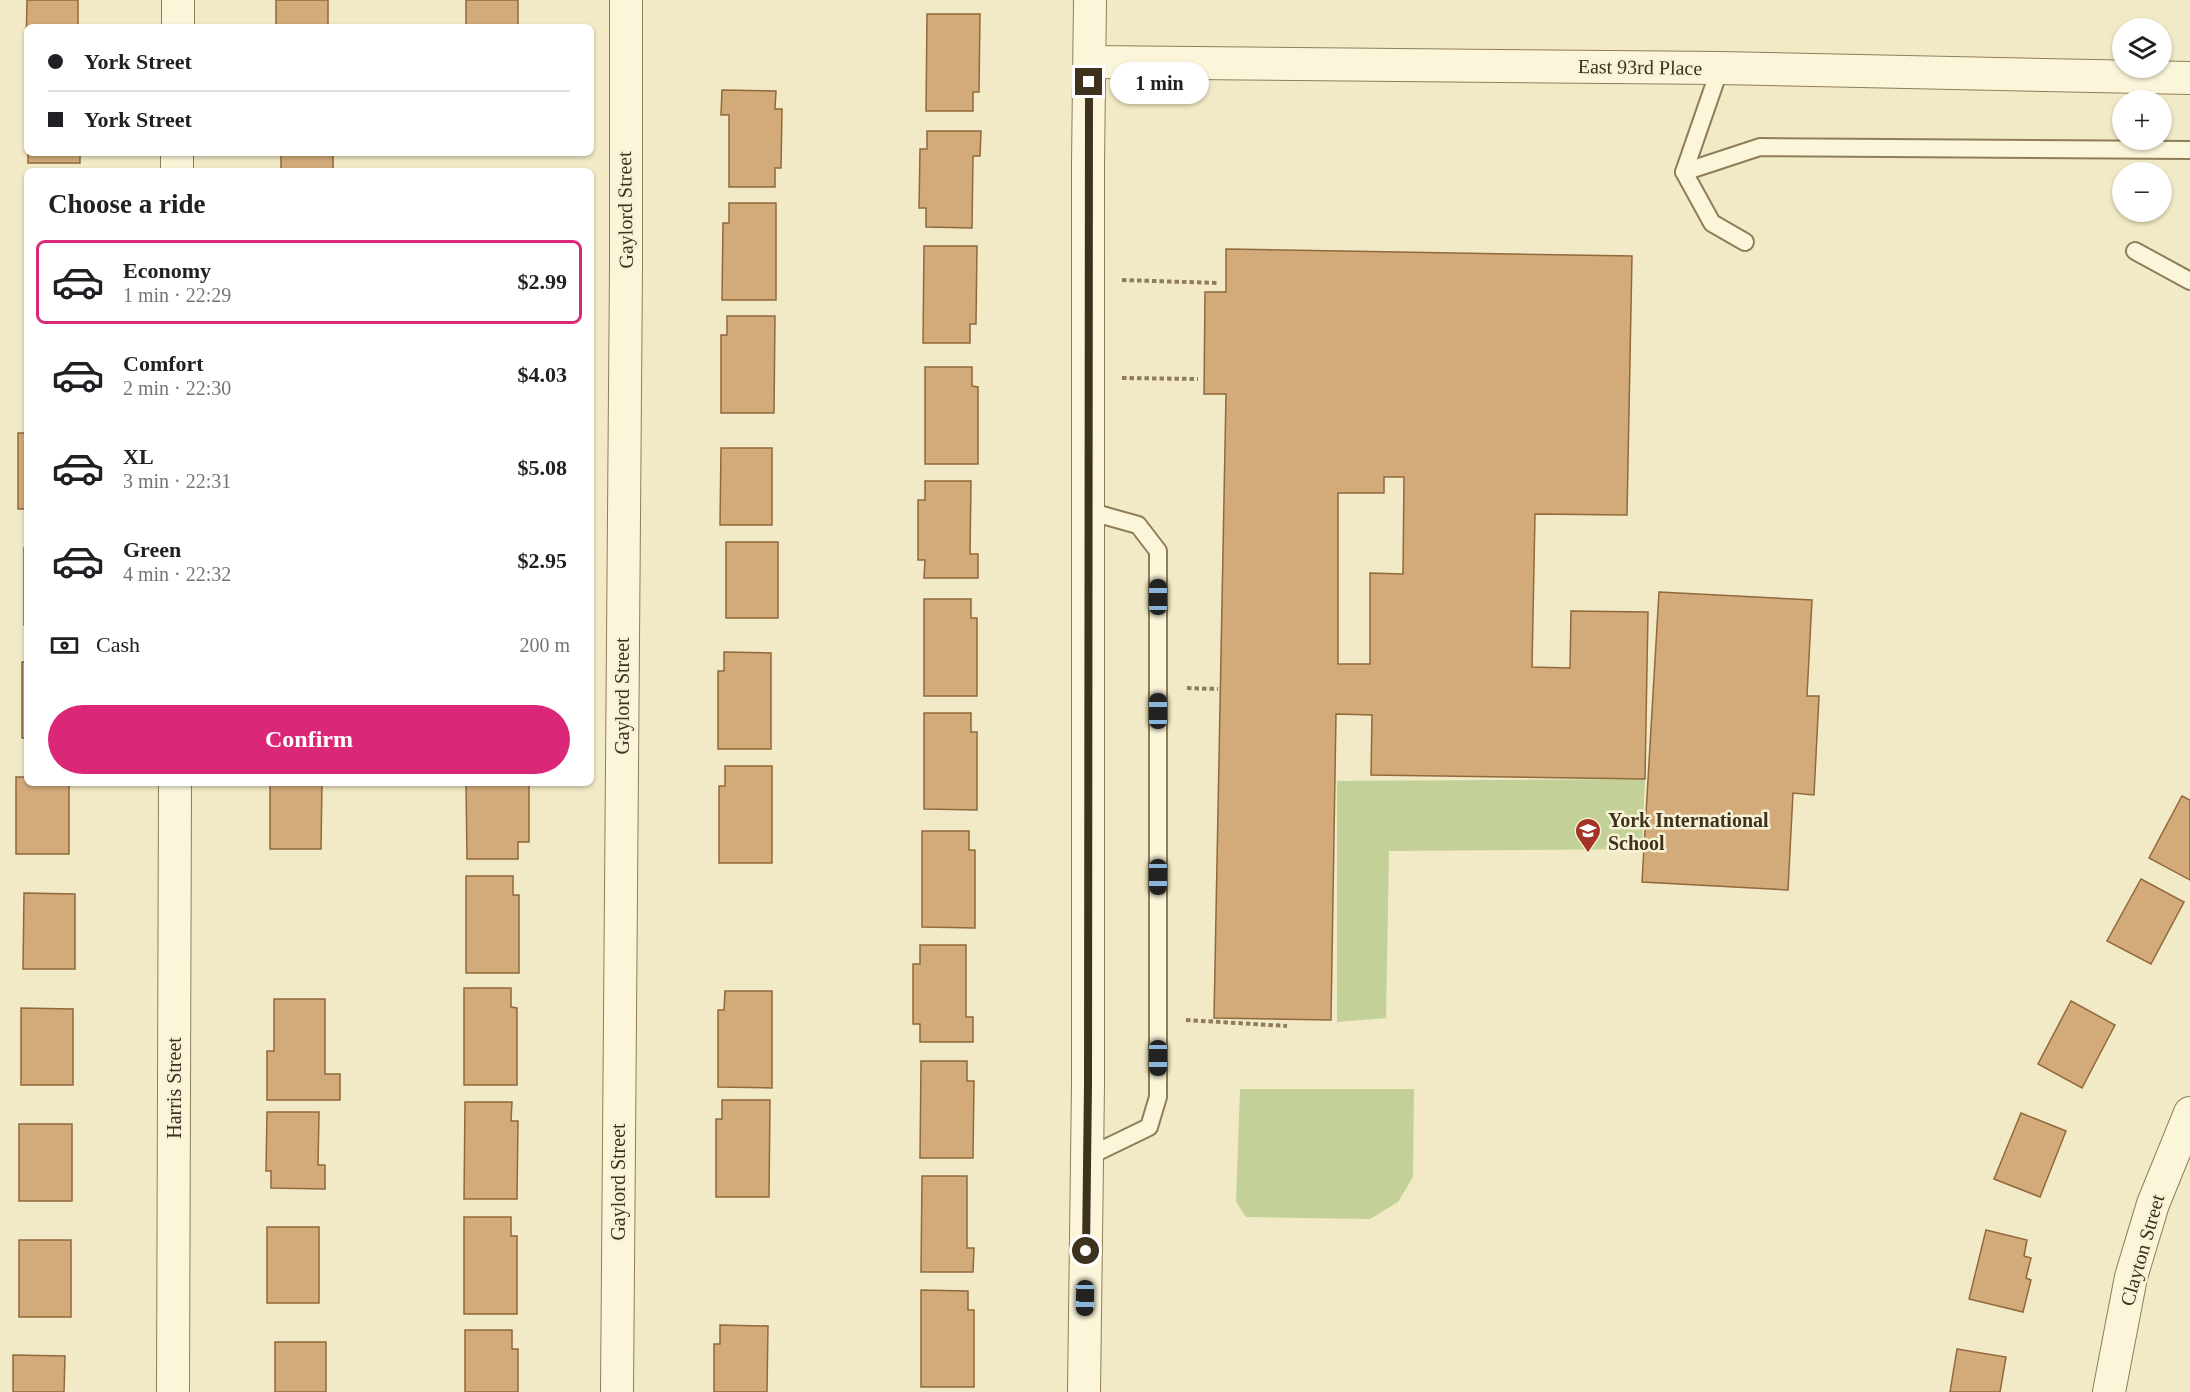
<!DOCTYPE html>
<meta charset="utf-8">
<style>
body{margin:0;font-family:"Times New Roman",serif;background:#f2f2f2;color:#202124;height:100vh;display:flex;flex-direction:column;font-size:22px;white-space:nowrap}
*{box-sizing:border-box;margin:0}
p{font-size:20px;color:#757577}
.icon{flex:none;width:33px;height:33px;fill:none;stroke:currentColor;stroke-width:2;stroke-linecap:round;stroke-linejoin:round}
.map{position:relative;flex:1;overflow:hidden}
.panel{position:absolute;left:24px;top:168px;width:570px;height:618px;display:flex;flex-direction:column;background:#fff;border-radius:9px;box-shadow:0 2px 4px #0004}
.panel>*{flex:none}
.guide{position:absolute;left:24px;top:24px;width:570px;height:132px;border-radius:9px;box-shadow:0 2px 4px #0004;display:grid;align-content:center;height:132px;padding:0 24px;background:#fff}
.tools{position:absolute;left:2112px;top:18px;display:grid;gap:12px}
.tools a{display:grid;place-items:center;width:60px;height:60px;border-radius:50%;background:#fff;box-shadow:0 2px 4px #0004;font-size:30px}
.end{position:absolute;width:27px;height:27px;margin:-14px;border:8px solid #3e321f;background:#fff;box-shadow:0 0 0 3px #fff}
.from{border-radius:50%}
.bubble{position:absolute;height:42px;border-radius:21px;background:#fff;box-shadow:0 2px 4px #0004;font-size:20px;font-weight:600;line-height:42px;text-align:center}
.car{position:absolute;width:18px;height:36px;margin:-18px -9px;border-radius:8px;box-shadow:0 0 4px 2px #0007;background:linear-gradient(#222 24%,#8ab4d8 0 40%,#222 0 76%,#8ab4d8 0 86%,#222 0)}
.guide b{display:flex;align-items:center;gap:21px;height:57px;font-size:22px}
.guide b+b{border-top:2px solid #e0e0e0}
.guide i{width:15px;height:15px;background:#202124}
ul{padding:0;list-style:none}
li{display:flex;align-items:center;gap:18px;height:84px;margin:0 12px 9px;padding:0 12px;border:3px solid transparent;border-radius:9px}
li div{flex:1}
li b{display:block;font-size:22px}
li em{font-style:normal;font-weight:600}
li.current{border-color:#db2777}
li>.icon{width:54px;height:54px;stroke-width:1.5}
h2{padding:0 24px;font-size:27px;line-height:72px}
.pay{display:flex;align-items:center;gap:15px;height:66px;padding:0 24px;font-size:22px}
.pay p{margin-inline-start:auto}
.action{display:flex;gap:12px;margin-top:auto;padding:12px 24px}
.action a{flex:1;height:69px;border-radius:36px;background:#db2777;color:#fff;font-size:24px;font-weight:600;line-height:69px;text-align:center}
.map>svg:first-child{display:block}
</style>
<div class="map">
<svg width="2190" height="1392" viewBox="0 0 2190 1392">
<rect width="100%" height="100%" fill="#f2eac6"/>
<g fill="#c3d198">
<path d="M1645,779L1642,849L1389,851L1386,1018L1337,1022V781Z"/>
<path d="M1240,1089H1414L1413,1177L1398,1202L1370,1219L1246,1217L1236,1202Z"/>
</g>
<g fill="#d3aa79" stroke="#90693d" stroke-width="1.5" fill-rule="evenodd">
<path d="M27,0H78V27H27L26,47Z"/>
<rect x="276" y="0" width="52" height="27"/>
<rect x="466" y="0" width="52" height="27"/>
<path d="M927,14H980L979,92H973V111H926Z"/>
<path d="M722,90L776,91L775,109H782L781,168H775V187H729V115H721Z"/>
<path d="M927,131H981L980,156H973L972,228L926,227V208H919L920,149H927Z"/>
<rect x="28" y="153" width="52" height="10"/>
<rect x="281" y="153" width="52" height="18"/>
<rect x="472" y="153" width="52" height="1"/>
<path d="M729,203H776V300H722L723,223H729Z"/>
<path d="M924,246H977L976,324H970V343H923Z"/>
<path d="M1226,249L1632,256L1627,515L1535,514L1532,667L1570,668L1571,611L1648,612L1645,779L1371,775L1372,715L1336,714L1331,1020L1214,1018L1226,394H1204L1205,292H1226ZM1384,477H1404L1403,574L1370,573V664H1338V493H1384Z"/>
<path d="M727,316H775L774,413H721V335H727Z"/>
<path d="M925,367H972V386L978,387V464H925Z"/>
<rect x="18" y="433" width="9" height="76"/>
<path d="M721,448H772V525H720Z"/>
<path d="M925,481H971L970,554H978V578H924L925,560H918V500H925Z"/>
<rect x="726" y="542" width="52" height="76"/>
<rect x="24" y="548" width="3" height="77"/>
<path d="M1659,592L1812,600L1807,696H1819L1814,795L1793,793L1788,890L1642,882Z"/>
<path d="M924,599H971V618H977V696H924Z"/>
<path d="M724,652L771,653V749H718V671H724Z"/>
<rect x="22" y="662" width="5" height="76"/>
<path d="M924,713H971V732H977V810L924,809Z"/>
<path d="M725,766H772V863H719V786H725Z"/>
<path d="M16,777H27V783H69V854H16Z"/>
<path d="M270,783H322L321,849H270Z"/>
<path d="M466,783H529V842H518V859H467Z"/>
<path d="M2182,796L2190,800V880L2149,858Z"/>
<path d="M922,831H969V850H975V928L922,927Z"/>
<path d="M466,876H513V895H519V973H466Z"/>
<path d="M2141,879L2184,902L2151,964L2107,941Z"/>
<path d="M24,893L75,894V969H23Z"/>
<path d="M920,945H966V1017H973V1042H920V1024H913V964H920Z"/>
<path d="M464,988H511V1007L517,1008V1085H464Z"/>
<path d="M725,991H772V1088L718,1087V1010H724Z"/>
<path d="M274,999H325V1074H340V1100H267V1051H274Z"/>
<path d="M2071,1001L2115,1025L2082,1088L2038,1064Z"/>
<path d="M21,1008L73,1009V1085H21Z"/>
<path d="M921,1061H967V1081H974L973,1158H920Z"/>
<path d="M722,1100H770L769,1197H716V1119H722Z"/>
<path d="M465,1102H512L511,1121H518L517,1199H464Z"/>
<path d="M267,1112H319L318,1165H325V1189L271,1188V1171H266Z"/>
<path d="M2021,1113L2066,1131L2040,1197L1994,1179Z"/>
<rect x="19" y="1124" width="53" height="77"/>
<path d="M922,1176H967V1248H974L973,1272H921Z"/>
<path d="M464,1217H511V1236H517V1314H464Z"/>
<rect x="267" y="1227" width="52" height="76"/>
<path d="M1986,1230L2027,1240L2024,1256L2031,1258L2026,1278L2031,1280L2023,1312L1969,1299Z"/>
<rect x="19" y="1240" width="52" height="77"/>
<path d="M921,1290L968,1291V1310H974V1387H921Z"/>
<path d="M720,1325L768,1326L767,1392H714V1344H720Z"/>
<path d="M465,1330H512V1349H518V1392H465Z"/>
<rect x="275" y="1342" width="51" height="50"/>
<path d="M1957,1349L2006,1357L2000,1392H1950Z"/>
<path d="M13,1355L65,1356L64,1392H13Z"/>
</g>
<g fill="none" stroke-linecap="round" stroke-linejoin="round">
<defs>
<g id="lane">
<path d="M1720,68L1684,172L1712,223L1745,242"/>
<path d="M1684,172L1760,147L2190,150"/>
<path d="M2135,251L2190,281"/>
<path d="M1087,1157L1149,1127L1158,1097V551L1138,525L1088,511"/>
</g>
<g id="street">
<path d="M178,27V0"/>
<path d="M1090,62L1720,68L2190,78"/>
<path d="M177,171V153"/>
<path d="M173,1392L175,783"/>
<path d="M617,1392L626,266V0"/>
<path d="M1084,1392L1088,1084V163L1090,0"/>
<path d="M2109,1392L2131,1277L2153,1204L2190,1113"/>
</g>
</defs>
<use href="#lane" stroke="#8f7d5a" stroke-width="20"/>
<use href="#street" stroke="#8f7d5a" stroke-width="34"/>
<g stroke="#8f7d5a" stroke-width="4" stroke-dasharray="4.5 3" stroke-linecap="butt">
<path d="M1122,280L1218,283"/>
<path d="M1122,378L1198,379"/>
<path d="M1187,688L1218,689"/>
<path d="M1186,1020L1287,1026"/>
</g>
<use href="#lane" stroke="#fbf6da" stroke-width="16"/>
<use href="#street" stroke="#fbf6da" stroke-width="32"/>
</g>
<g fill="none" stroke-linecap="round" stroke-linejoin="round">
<path stroke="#3e321f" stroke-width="8" d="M1086,1251L1088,1084L1089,82"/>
</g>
<defs>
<symbol id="school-pin" viewBox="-11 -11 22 30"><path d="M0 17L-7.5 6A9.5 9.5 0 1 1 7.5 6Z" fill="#a33425" stroke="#f8f3d6"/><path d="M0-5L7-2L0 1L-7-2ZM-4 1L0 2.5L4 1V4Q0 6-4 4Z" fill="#fff"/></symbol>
</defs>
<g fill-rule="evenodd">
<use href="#school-pin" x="1573" y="816" width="30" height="40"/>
</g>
<g text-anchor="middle" stroke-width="5" stroke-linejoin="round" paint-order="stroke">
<g font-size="20" fill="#3e321f" stroke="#f8f3d6">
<text transform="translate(1640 67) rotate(1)" y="7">East 93rd Place</text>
<text transform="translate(625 210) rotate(-91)" y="7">Gaylord Street</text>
<text transform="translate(622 696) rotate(-90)" y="7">Gaylord Street</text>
<text transform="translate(174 1088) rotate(-90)" y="7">Harris Street</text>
<text transform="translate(618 1182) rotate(-90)" y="7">Gaylord Street</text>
<text transform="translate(2142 1250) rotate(-74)" y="7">Clayton Street</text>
</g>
<g font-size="20" font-weight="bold" fill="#3e321f" stroke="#f8f3d6" text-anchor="start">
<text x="1608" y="827">York International<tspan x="1608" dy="23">School</tspan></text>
</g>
</g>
</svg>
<div class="tools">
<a><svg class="icon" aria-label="layers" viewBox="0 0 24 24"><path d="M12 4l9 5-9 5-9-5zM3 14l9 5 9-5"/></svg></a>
<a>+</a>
<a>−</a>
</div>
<i class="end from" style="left:1086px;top:1251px"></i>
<i class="end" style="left:1089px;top:82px"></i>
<div class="bubble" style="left:1110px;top:62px;width:99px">1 min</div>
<i class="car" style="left:1158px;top:597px;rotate:0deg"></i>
<i class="car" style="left:1158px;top:711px;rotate:0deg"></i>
<i class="car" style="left:1158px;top:877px;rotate:180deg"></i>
<i class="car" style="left:1158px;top:1058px;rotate:180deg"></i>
<i class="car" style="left:1085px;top:1298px;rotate:181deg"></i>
<div class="guide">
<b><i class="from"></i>York Street</b>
<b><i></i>York Street</b>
</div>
<section class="panel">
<h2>Choose a ride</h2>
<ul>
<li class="current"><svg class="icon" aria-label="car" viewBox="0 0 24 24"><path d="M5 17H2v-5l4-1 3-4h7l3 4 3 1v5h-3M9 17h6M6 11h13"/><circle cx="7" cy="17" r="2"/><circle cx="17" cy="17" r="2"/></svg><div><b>Economy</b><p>1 min · 22:29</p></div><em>$2.99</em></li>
<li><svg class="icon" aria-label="car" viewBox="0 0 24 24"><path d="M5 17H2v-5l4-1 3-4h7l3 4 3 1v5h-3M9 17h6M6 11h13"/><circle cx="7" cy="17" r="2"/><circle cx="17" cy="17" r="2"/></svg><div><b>Comfort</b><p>2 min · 22:30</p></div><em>$4.03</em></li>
<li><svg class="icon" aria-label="car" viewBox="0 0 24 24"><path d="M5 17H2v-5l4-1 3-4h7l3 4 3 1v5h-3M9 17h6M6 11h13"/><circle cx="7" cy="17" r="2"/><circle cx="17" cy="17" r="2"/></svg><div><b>XL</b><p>3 min · 22:31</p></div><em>$5.08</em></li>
<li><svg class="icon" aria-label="car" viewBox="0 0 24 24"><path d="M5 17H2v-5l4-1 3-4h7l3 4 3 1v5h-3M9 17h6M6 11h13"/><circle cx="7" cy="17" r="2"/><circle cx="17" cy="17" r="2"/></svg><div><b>Green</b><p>4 min · 22:32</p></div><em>$2.95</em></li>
</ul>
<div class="pay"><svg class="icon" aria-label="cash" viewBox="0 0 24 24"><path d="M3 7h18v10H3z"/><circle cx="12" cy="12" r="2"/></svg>Cash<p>200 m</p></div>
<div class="action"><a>Confirm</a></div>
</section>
</div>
